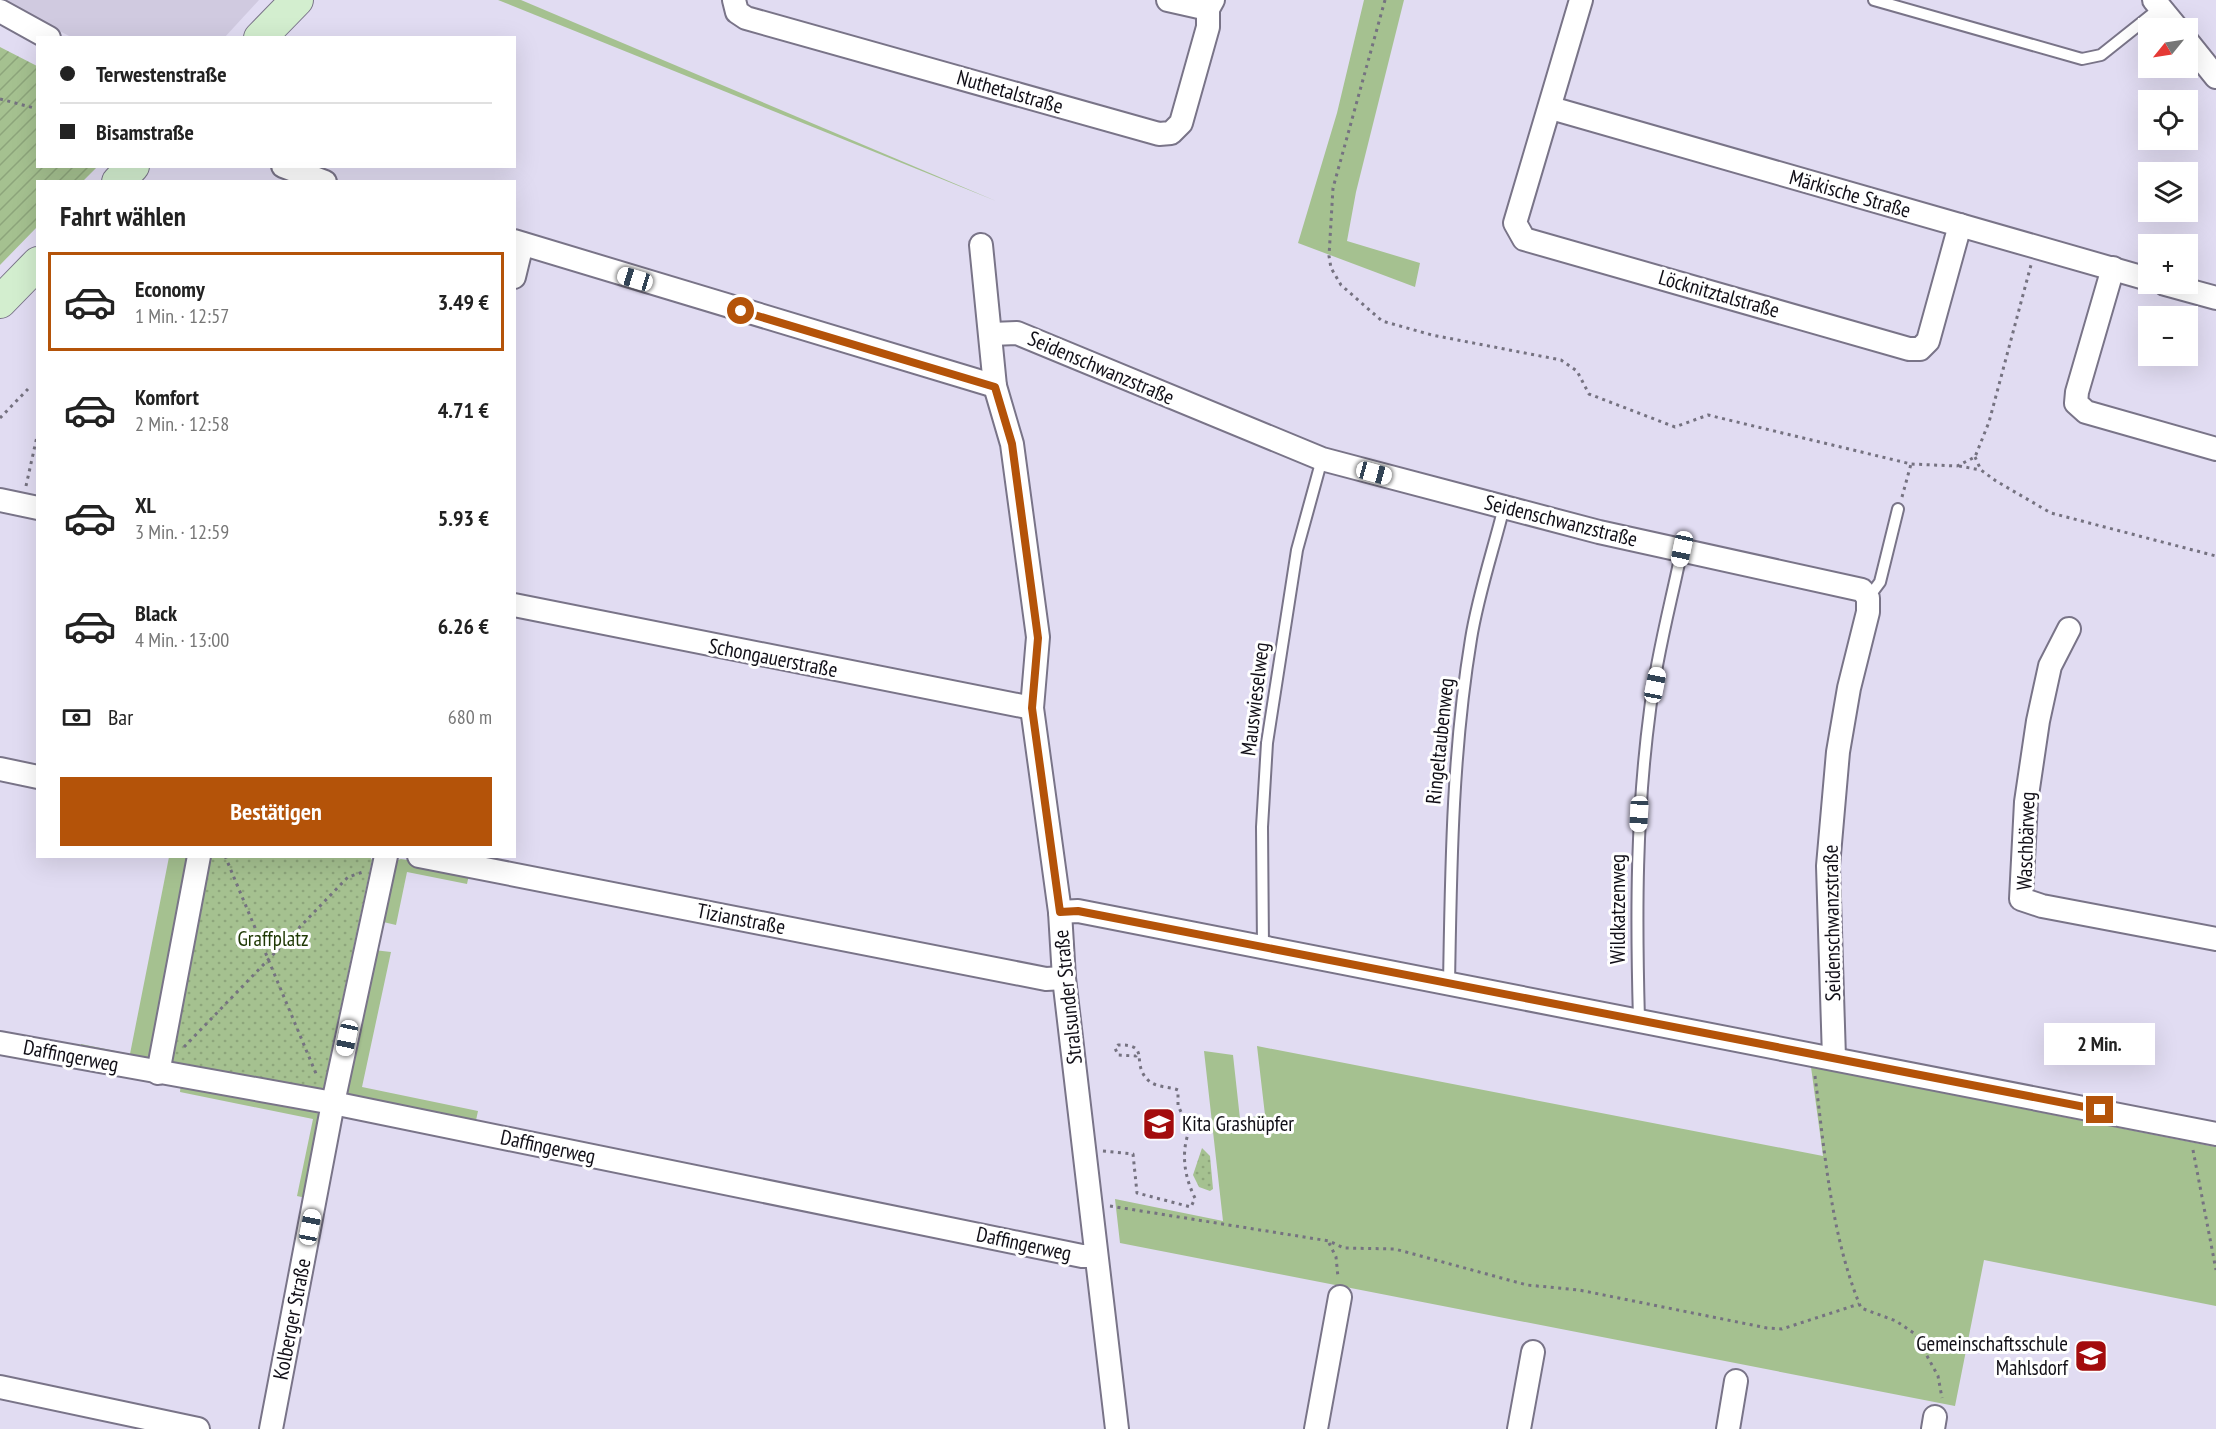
<!DOCTYPE html>
<html lang="de">
<meta charset="utf-8">
<style>
body{margin:0;font-family:"PT Sans Narrow",sans-serif;background:#f6f6f6;color:#222;height:100vh;display:flex;flex-direction:column;font-size:22px;white-space:nowrap}
*{box-sizing:border-box;margin:0}
p{font-size:20px;color:#767676}
.icon{flex:none;width:33px;height:33px;fill:none;stroke:currentColor;stroke-width:2;stroke-linecap:round;stroke-linejoin:round}
.map{position:relative;flex:1;overflow:hidden}
.side{position:absolute;left:36px;top:180px;width:480px;height:678px;display:flex;flex-direction:column;background:#fff;border-radius:0px;box-shadow:0 6px 24px #0002}
.side>*{flex:none}
.top-card{position:absolute;left:36px;top:36px;width:480px;height:132px;border-radius:0px;box-shadow:0 6px 24px #0002;display:grid;align-content:center;height:132px;padding:0 24px;background:#fff}
.needle{width:39px;rotate:240deg}
.controls{position:absolute;left:2138px;top:18px;display:grid;gap:12px}
.controls a{display:grid;place-items:center;width:60px;height:60px;border-radius:0px;background:#fff;box-shadow:0 6px 24px #0002;font-size:30px}
.end{position:absolute;width:27px;height:27px;margin:-14px;border:8px solid #b45309;background:#fff;box-shadow:0 0 0 3px #fff}
.from{border-radius:50%}
.bubble{position:absolute;height:42px;border-radius:0px;background:#fff;box-shadow:0 6px 24px #0002;font-size:20px;font-weight:600;line-height:42px;text-align:center}
.car{position:absolute;width:18px;height:36px;margin:-18px -9px;border-radius:8px;box-shadow:0 0 4px 2px #0007;background:linear-gradient(#fff 24%,#345 0 40%,#fff 0 76%,#345 0 86%,#fff 0)}
.top-card b{display:flex;align-items:center;gap:21px;height:57px;font-size:22px}
.top-card b+b{border-top:2px solid #e0e0e0}
.top-card i{width:15px;height:15px;background:#222}
ul{padding:0;list-style:none}
li{display:flex;align-items:center;gap:18px;height:99px;margin:0 12px 9px;padding:0 12px;border:3px solid transparent;border-radius:0px}
li div{flex:1}
li b{display:block;font-size:22px}
li em{font-style:normal;font-weight:600}
li.on{border-color:#b45309}
li>.icon{width:54px;height:54px;stroke-width:1.5}
h2{padding:0 24px;font-size:27px;line-height:72px}
.pay{display:flex;align-items:center;gap:15px;height:66px;padding:0 24px;font-size:22px}
.pay p{margin-inline-start:auto}
.cta{display:flex;gap:12px;margin-top:auto;padding:12px 24px}
.cta a{flex:1;height:69px;border-radius:0px;background:#b45309;color:#fff;font-size:24px;font-weight:600;line-height:69px;text-align:center}
.map>svg:first-child{display:block}
</style>
<div class="map">
<svg width="2216" height="1429" viewBox="0 0 2216 1429">
<defs>
<pattern id="park-dots" width="8" height="8" patternUnits="userSpaceOnUse" patternTransform="scale(1.5)"><rect width="8" height="8" fill="#a5c190"/><path d="M2 2h.1M6 6h.1" fill="none" stroke="#8da57b" stroke-width="1.8" stroke-linecap="round"/></pattern>
<pattern id="garden-furrows" width="10" height="10" patternUnits="userSpaceOnUse" patternTransform="scale(1.5)"><rect width="10" height="10" fill="#a5c190"/><path d="M-1 1l2-2M0 10L10 0M9 11l2-2" fill="none" stroke="#8da57b"/></pattern>
</defs>
<rect width="100%" height="100%" fill="#e1dcf2"/>
<path fill="#d0cae0" d="M0,0H259L224,38L71,37Z"/>
<g fill="#a5c190">
<path d="M498,0H521L996,201Z"/>
<path d="M1364,0H1404L1356,192L1347,241L1420,263L1415,287L1298,243L1337,113Z"/>
<path d="M169,857H194L155,1059L80,1051L81,1044L130,1054Z"/>
<path d="M401,859L470,870L467,884L407,872L396,925L379,921L394,861Z"/>
<path d="M374,950L391,952L362,1087L478,1111L475,1125L347,1096L345,1088Z"/>
<path d="M1257,1046L1823,1156L1811,1067L2216,1147V1306L1984,1260L1955,1406L1120,1243L1115,1199L1223,1221L1204,1051L1233,1055L1240,1119L1265,1115Z"/>
<path d="M181,1082L316,1109L322,1124L306,1198L297,1196L313,1119L180,1092Z"/>
</g>
<g fill="url(#park-dots)">
<path d="M207,857H370L372,860L322,1095L170,1066Z"/>
<path d="M1202,1148L1210,1156L1213,1189L1210,1191L1199,1187L1193,1175Z"/>
</g>
<path fill="url(#garden-furrows)" d="M0,47L37,66L38,166L97,167L83,181L38,182L37,227L0,265Z"/>
<g fill="none" stroke-linecap="round" stroke-linejoin="round">
<defs>
<g id="lane">
<path d="M1874,0L2082,59L2101,55L2160,8"/>
<path d="M1868,598L1880,582L1898,509"/>
<path d="M1263,947L1262,827L1267,743L1297,550L1322,459"/>
<path d="M1449,984C1451,868 1452,754 1471,639C1478,595 1493,551 1504,507"/>
<path d="M1639,1020C1636,915 1636,815 1650,710C1656,657 1671,603 1682,549"/>
</g>
<g id="street">
<path d="M734,0L737,12L746,18L1159,134L1171,133L1181,123L1208,27V9"/>
<path d="M1168,0L1208,9L1213,0"/>
<path d="M1581,0L1515,223L1524,239L1909,349H1920L1928,341L1960,225"/>
<path d="M2154,0L2177,28"/>
<path d="M0,11L49,38"/>
<path d="M2187,41L2216,77"/>
<path d="M1551,108L2148,279"/>
<path d="M283,166L325,182"/>
<path d="M514,241L995,386"/>
<path d="M981,245L995,386L1012,444L1038,637L1032,708L1060,912L1064,978L1117,1429"/>
<path d="M2113,268L2077,392L2076,403L2086,412L2216,449"/>
<path d="M514,277L522,244"/>
<path d="M2165,284L2216,298"/>
<path d="M991,334L1017,333L1322,459L1599,532L1862,590L1868,598V612L1849,688L1838,752L1828,866L1834,1058"/>
<path d="M0,500L38,508"/>
<path d="M514,605L1032,708"/>
<path d="M2069,629L2050,666L2038,721L2026,802L2021,899L2042,906L2216,939"/>
<path d="M0,769L38,777"/>
<path d="M419,856L1046,979L1064,978"/>
<path d="M1060,912L1078,911L2216,1134"/>
<path d="M0,1043L333,1103L1082,1256H1095"/>
<path d="M158,1073L199,856"/>
<path d="M0,1387L198,1429"/>
<path d="M271,1429L333,1103L386,856"/>
<path d="M1316,1429L1340,1297"/>
<path d="M1519,1429L1533,1352"/>
<path d="M1728,1429L1736,1381"/>
<path d="M1933,1429L1935,1417"/>
</g>
<g id="secondary">
<path d="M260,38L297,0"/>
<path d="M118,182L133,166"/>
<path d="M0,302L38,263"/>
</g>
</defs>
<use href="#lane" stroke="#797488" stroke-width="14"/>
<use href="#street" stroke="#797488" stroke-width="26"/>
<use href="#secondary" stroke="#797488" stroke-width="34"/>
<g stroke="#757280" stroke-width="3" stroke-dasharray="3 4.5" stroke-linecap="butt">
<path d="M1385,0L1333,188L1329,256L1331,268L1341,285L1382,321L1432,335L1561,360L1577,371L1589,394L1675,427L1708,415L1911,464L1957,466L1975,457L1989,422L2031,265"/>
<path d="M0,99L38,109"/>
<path d="M0,418L28,389"/>
<path d="M1975,457L1981,470L1996,481L2051,513L2216,556"/>
<path d="M1959,466L1981,470"/>
<path d="M26,486L38,432"/>
<path d="M1902,497L1911,464"/>
<path d="M225,856L317,1076"/>
<path d="M184,1047L348,877L363,872"/>
<path d="M1815,1076C1825,1154 1831,1236 1861,1308L1896,1321L1915,1334L1938,1376L1942,1398"/>
<path d="M2193,1150L2216,1270"/>
<path d="M1103,1151L1133,1154L1137,1193L1191,1207L1195,1198C1184,1176 1181,1153 1189,1131L1178,1105V1090C1168,1086 1155,1088 1147,1079C1131,1062 1151,1044 1118,1045L1115,1048L1118,1055L1136,1056L1138,1052"/>
<path d="M1110,1206L1329,1241L1344,1248L1395,1249L1527,1285L1579,1290L1767,1328L1782,1329L1859,1304"/>
<path d="M1329,1243L1336,1257L1338,1277"/>
</g>
<use href="#lane" stroke="#fff" stroke-width="10"/>
<use href="#street" stroke="#fff" stroke-width="22"/>
<use href="#secondary" stroke="#d3eecf" stroke-width="32"/>
</g>
<g fill="none" stroke-linecap="round" stroke-linejoin="round">
<path stroke="#b45309" stroke-width="8" d="M741,311L995,387L1012,444L1038,638L1032,708L1060,912L1078,911L2100,1110"/>
</g>
<defs>
<symbol id="school-square" viewBox="-11 -11 22 22"><rect x="-9" y="-9" width="18" height="18" rx="4" fill="#a30c0d" stroke="#fff"/><path d="M0-5L7-2L0 1L-7-2ZM-4 1L0 2.5L4 1V4Q0 6-4 4Z" fill="#fff"/></symbol>
</defs>
<g fill-rule="evenodd">
<use href="#school-square" x="1140" y="1105" width="38" height="38"/>
<use href="#school-square" x="2072" y="1337" width="38" height="38"/>
</g>
<g text-anchor="middle" stroke-width="6" stroke-linejoin="round" paint-order="stroke">
<g font-size="21" fill="#110f17" stroke="#fff">
<text transform="translate(1010 92) rotate(16)" y="7">Nuthetalstraße</text>
<text transform="translate(1850 194) rotate(16)" y="7">Märkische Straße</text>
<text transform="translate(1719 294) rotate(16)" y="7">Löcknitztalstraße</text>
<text transform="translate(1101 368) rotate(23)" y="7">Seidenschwanzstraße</text>
<text transform="translate(1561 521) rotate(14)" y="7">Seidenschwanzstraße</text>
<text transform="translate(773 658) rotate(11)" y="7">Schongauerstraße</text>
<text transform="translate(1255 699) rotate(-83)" y="7">Mauswieselweg</text>
<text transform="translate(1440 741) rotate(-84)" y="7">Ringeltaubenweg</text>
<text transform="translate(2026 841) rotate(-88)" y="7">Waschbärweg</text>
<text transform="translate(1618 909) rotate(-90)" y="7">Wildkatzenweg</text>
<text transform="translate(741 919) rotate(11)" y="7">Tizianstraße</text>
<text transform="translate(1832 923) rotate(-91)" y="7">Seidenschwanzstraße</text>
<text transform="translate(1068 997) rotate(-96)" y="7">Stralsunder Straße</text>
<text transform="translate(71 1056) rotate(11)" y="7">Daffingerweg</text>
<text transform="translate(548 1147) rotate(12)" y="7">Daffingerweg</text>
<text transform="translate(1024 1244) rotate(12)" y="7">Daffingerweg</text>
<text transform="translate(292 1319) rotate(-79)" y="7">Kolberger Straße</text>
</g>
<g font-size="21" fill="#1f3804" stroke="#fff">
<text x="273" y="946">Graffplatz</text>
</g>
<g font-size="21" fill="#110f17" stroke="#fff" text-anchor="start">
<text x="1182" y="1131">Kita Grashüpfer</text>
<text x="2068" y="1351" text-anchor="end">Gemeinschaftsschule<tspan x="2068" dy="24">Mahlsdorf</tspan></text>
</g>
</g>
</svg>
<div class="controls">
<a><svg class="needle" viewBox="-14 -14 28 28"><path d="M0-13l5 13h-10z" fill="#e53935"/><path d="M0 13l5-13h-10z" fill="#767676"/></svg></a>
<a><svg class="icon" aria-label="locate" viewBox="0 0 24 24"><circle cx="12" cy="12" r="6"/><path d="M12 2v4M12 18v4M2 12h4M18 12h4"/></svg></a>
<a><svg class="icon" aria-label="layers" viewBox="0 0 24 24"><path d="M12 4l9 5-9 5-9-5zM3 14l9 5 9-5"/></svg></a>
<a>+</a>
<a>−</a>
</div>
<i class="end from" style="left:741px;top:311px"></i>
<i class="end" style="left:2100px;top:1110px"></i>
<div class="bubble" style="left:2044px;top:1023px;width:111px">2 Min.</div>
<i class="car" style="left:635px;top:279px;rotate:287deg"></i>
<i class="car" style="left:1374px;top:473px;rotate:105deg"></i>
<i class="car" style="left:1682px;top:549px;rotate:192deg"></i>
<i class="car" style="left:1655px;top:685px;rotate:11deg"></i>
<i class="car" style="left:1639px;top:814px;rotate:183deg"></i>
<i class="car" style="left:347px;top:1038px;rotate:192deg"></i>
<i class="car" style="left:310px;top:1227px;rotate:11deg"></i>
<div class="top-card">
<b><i class="from"></i>Terwestenstraße</b>
<b><i></i>Bisamstraße</b>
</div>
<section class="side">
<h2>Fahrt wählen</h2>
<ul>
<li class="on"><svg class="icon" aria-label="car" viewBox="0 0 24 24"><path d="M5 17H2v-5l4-1 3-4h7l3 4 3 1v5h-3M9 17h6M6 11h13"/><circle cx="7" cy="17" r="2"/><circle cx="17" cy="17" r="2"/></svg><div><b>Economy</b><p>1 Min. · 12:57</p></div><em>3.49 €</em></li>
<li><svg class="icon" aria-label="car" viewBox="0 0 24 24"><path d="M5 17H2v-5l4-1 3-4h7l3 4 3 1v5h-3M9 17h6M6 11h13"/><circle cx="7" cy="17" r="2"/><circle cx="17" cy="17" r="2"/></svg><div><b>Komfort</b><p>2 Min. · 12:58</p></div><em>4.71 €</em></li>
<li><svg class="icon" aria-label="car" viewBox="0 0 24 24"><path d="M5 17H2v-5l4-1 3-4h7l3 4 3 1v5h-3M9 17h6M6 11h13"/><circle cx="7" cy="17" r="2"/><circle cx="17" cy="17" r="2"/></svg><div><b>XL</b><p>3 Min. · 12:59</p></div><em>5.93 €</em></li>
<li><svg class="icon" aria-label="car" viewBox="0 0 24 24"><path d="M5 17H2v-5l4-1 3-4h7l3 4 3 1v5h-3M9 17h6M6 11h13"/><circle cx="7" cy="17" r="2"/><circle cx="17" cy="17" r="2"/></svg><div><b>Black</b><p>4 Min. · 13:00</p></div><em>6.26 €</em></li>
</ul>
<div class="pay"><svg class="icon" aria-label="cash" viewBox="0 0 24 24"><path d="M3 7h18v10H3z"/><circle cx="12" cy="12" r="2"/></svg>Bar<p>680 m</p></div>
<div class="cta"><a>Bestätigen</a></div>
</section>
</div>
